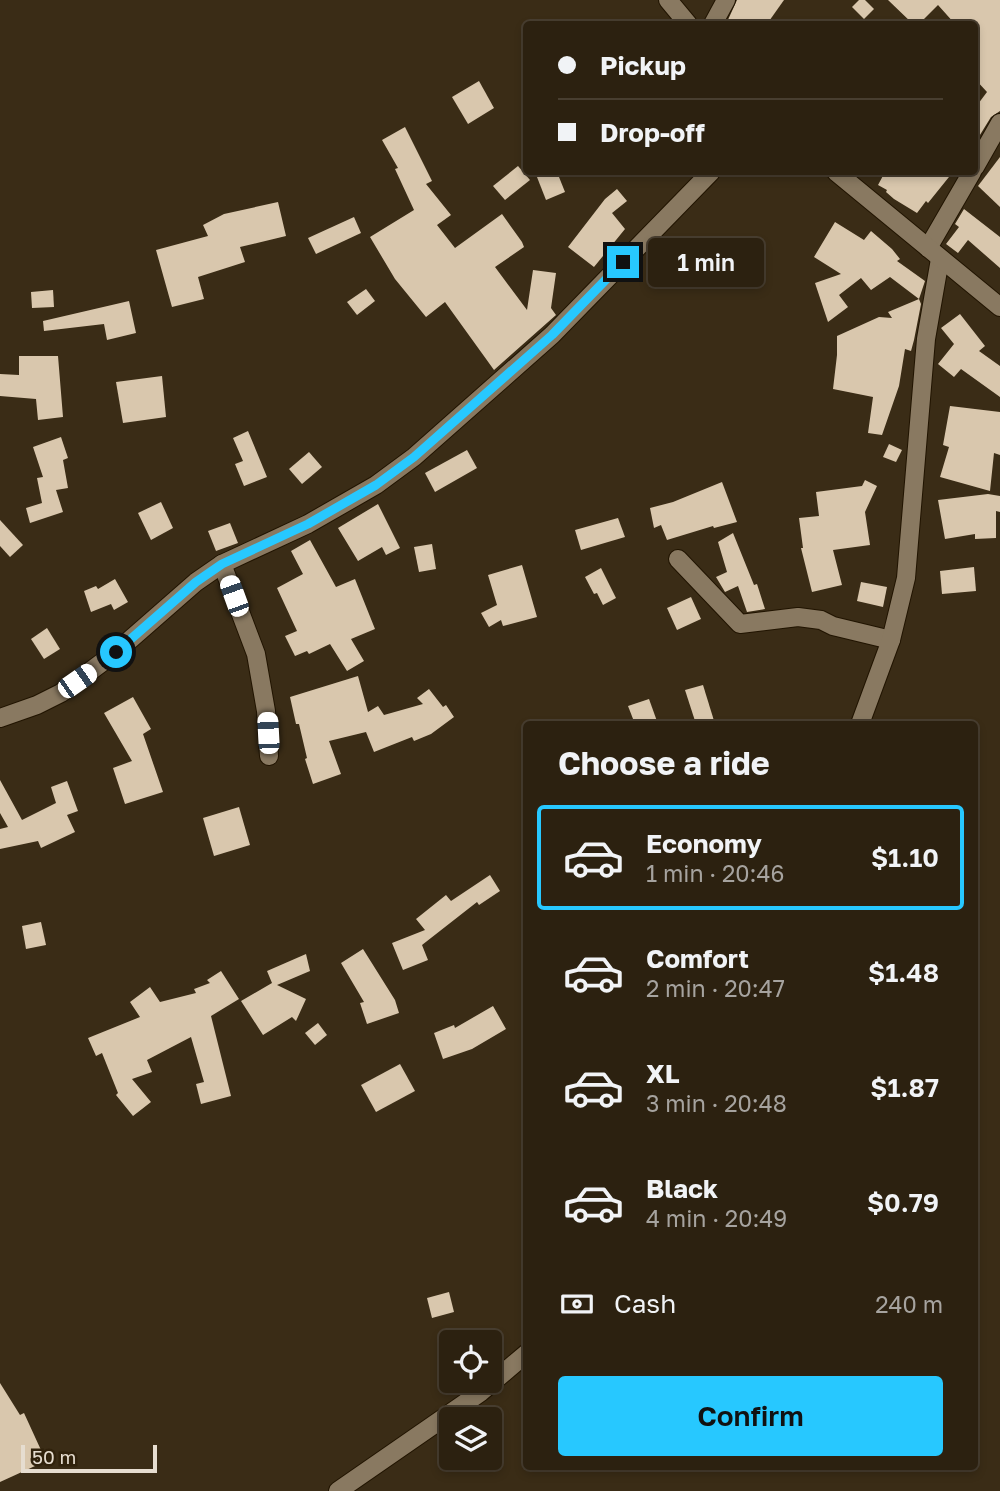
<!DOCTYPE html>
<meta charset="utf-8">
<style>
body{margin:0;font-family:"Golos Text",sans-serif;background:#382e1e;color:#f1f3f6;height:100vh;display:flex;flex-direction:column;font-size:26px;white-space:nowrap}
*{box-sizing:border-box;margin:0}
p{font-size:23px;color:#a6a39f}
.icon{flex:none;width:38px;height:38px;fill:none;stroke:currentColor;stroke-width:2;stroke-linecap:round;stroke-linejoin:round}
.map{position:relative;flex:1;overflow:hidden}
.drawer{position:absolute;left:523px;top:721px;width:455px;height:749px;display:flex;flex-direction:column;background:#2c2110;border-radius:7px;box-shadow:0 4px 10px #0003,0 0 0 2px #483e30}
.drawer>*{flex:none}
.top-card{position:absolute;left:523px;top:21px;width:455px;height:154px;border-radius:7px;box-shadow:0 4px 10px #0003,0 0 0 2px #483e30;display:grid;align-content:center;height:154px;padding:0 35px;background:#2c2110}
.controls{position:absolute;left:439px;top:1330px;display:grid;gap:14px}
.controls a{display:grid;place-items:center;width:63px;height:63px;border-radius:7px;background:#2c2110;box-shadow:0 4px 10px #0003,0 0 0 2px #483e30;font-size:35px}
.scale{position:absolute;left:21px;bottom:18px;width:136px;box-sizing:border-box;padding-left:7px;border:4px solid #e6ddd0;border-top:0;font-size:19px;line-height:24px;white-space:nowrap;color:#e6ddd0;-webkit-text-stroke:5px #30220c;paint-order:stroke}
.end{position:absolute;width:32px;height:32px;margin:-16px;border:9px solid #27c8ff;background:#111;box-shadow:0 0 0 4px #111}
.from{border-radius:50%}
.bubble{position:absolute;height:49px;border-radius:7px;background:#2c2110;box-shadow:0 4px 10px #0003,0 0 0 2px #483e30;font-size:23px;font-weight:600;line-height:49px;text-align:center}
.car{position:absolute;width:21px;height:42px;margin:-21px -10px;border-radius:9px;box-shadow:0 0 5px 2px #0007;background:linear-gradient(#fff 24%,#345 0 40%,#fff 0 76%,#345 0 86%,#fff 0)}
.top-card b{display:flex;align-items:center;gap:24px;height:66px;font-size:26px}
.top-card b+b{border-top:2px solid #483e30}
.top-card i{width:18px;height:18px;background:#f1f3f6}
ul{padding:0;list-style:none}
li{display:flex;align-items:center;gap:21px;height:105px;margin:0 14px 10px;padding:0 21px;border:4px solid transparent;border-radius:7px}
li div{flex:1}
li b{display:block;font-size:26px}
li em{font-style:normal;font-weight:600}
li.on{border-color:#27c8ff}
li>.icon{width:63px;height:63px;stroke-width:1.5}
h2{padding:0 35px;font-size:32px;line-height:84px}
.pay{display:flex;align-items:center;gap:18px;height:77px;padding:0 35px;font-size:26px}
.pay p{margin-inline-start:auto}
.primary-button{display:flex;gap:14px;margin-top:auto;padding:14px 35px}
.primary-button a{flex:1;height:80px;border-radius:7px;background:#27c8ff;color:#111;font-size:28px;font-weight:600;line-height:80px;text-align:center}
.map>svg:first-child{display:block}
</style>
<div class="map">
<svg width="1000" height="1491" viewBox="0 0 1000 1491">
<rect width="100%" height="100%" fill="#3a2c16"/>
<g fill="#d9c7ad">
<path d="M737,0H784L767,24H729L727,22Z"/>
<path d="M859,0H865L874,9L864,19L852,7Z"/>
<path d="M888,0H1000V111L991,117L975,143V108L987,92L975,79V24H955L938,5L919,24H913Z"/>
<path d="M479,81L494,108L468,124L452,97Z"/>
<path d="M405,127L432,181L426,184L451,215L437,225L455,248L502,214L522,242L524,247L495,267L527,310L533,270L556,273L551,308L556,315L494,370L445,302L426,317L395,279L370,237L414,210L395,169L398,168L382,140Z"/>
<path d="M1000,157V207L978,186Z"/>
<path d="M518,166L530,180L505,200L493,186Z"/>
<path d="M535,172H557L565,192L546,200Z"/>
<path d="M885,172H953L928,203L926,201L917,213L894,199L886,192L887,190L878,185Z"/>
<path d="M617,189L627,201L612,213L625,229L594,267L568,247L605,199Z"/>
<path d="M278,202L286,236L240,247L245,262L198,277L204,299L172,307L156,250L208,236L203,225L224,214Z"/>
<path d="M964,209L1000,237V268L968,240L958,253L946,244L959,227L955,224Z"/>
<path d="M354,217L361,233L316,254L308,238Z"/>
<path d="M835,222L864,240L871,231L892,249L900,259L897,261L925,281L919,299L890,277L871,290L861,278L839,295L848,307L828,322L815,283L841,274L814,257Z"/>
<path d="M366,289L375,301L357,315L347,302Z"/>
<path d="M53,290L54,307L32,308L31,292Z"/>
<path d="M919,299L921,304L914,340L911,351L905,349L899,386L882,435L868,433L873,397L833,389L837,355V336L879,317L892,318L888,312Z"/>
<path d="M129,301L136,333L107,340L104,324L44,331L43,321Z"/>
<path d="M960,314L985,346L979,351L1000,366V397L961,369L954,377L938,364L954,344L941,328Z"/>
<path d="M19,356H58L63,417L38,420L36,399L0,396V374L19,375Z"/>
<path d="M162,376L166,417L123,423L116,382Z"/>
<path d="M950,406L1000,412V455L994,453L990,491L940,477L949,447L943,445Z"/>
<path d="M248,431L267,477L244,486L235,464L243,461L233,438Z"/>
<path d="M61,437L68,458L63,460L68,488L56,490L63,512L30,523L26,508L42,503L37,478L43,477L33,447Z"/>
<path d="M889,444L902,450L896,462L883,457Z"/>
<path d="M467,450L477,468L435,492L425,473Z"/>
<path d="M309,452L322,467L302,484L289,469Z"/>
<path d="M865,480L877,486L865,512L870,545L833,550L842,585L812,592L801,548H803L799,518L819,516L816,492L862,486Z"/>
<path d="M722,482L737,522L714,528L713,526L667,540L661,525L654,528L650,508L673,502Z"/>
<path d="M988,494L1000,496V512L996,511V538L975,539V534L945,539L938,500Z"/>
<path d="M161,502L173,528L151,540L138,513Z"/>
<path d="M378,504L400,548L386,555L382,547L358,561L338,528Z"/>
<path d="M618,518L625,537L581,550L575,530Z"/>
<path d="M0,520L23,545L10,557L0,546Z"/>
<path d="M230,523L238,543L216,551L208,531Z"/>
<path d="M733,533L754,585L757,584L765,609L747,612L738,586L725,592L716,577L727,572L718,542Z"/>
<path d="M310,540L336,587L355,579L375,629L351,639L364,661L347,671L330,644L309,654L307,651L295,656L285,636L297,631L277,588L303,574L291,551Z"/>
<path d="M432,544L436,569L419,572L414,547Z"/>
<path d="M522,565L537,617L503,626L501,620L489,627L481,613L497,605L488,575Z"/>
<path d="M974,567L976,591L942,594L940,571Z"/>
<path d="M601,568L616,598L603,605L597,593L594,594L585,577Z"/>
<path d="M115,579L128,602L114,610L111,604L91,612L84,591L96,586L98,589Z"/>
<path d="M861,582L887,587L883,607L857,601Z"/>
<path d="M691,597L701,619L677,630L667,608Z"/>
<path d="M47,628L60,649L44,659L31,639Z"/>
<path d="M358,676L368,712L378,706L384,715L423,704L417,698L429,689L443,707L446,705L454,717L431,734L414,741L412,737L374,752L366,732L329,741L341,774L313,784L305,759L307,758L299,724H296L290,697Z"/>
<path d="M703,685L715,724H696L685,690Z"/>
<path d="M133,697L151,729L143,734L163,792L125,804L113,768L132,761L104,713Z"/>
<path d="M649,699L658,724H635L628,706Z"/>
<path d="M0,780L22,820L56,803L51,787L67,781L78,811L67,815L75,832L41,848L38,841L0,849V829L8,827L0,813Z"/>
<path d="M239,807L250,845L214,856L203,818Z"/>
<path d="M490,875L500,891L479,905L477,902L422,945L428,960L403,970L392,943L425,930L416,919L446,895L451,901Z"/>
<path d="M41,922L46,945L26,949L22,926Z"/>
<path d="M363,949L395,1000L399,1013L367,1024L360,1003L364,1002L341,963Z"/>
<path d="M306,954L310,971L277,985L306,999L296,1021L292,1017L263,1035L241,1001L272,983L267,971Z"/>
<path d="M221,971L239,999L211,1016L231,1096L201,1104L196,1084L204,1082L191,1037L147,1060L152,1072L132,1079L151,1102L133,1116L116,1095L118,1093L102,1053L96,1056L88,1038L140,1017L130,1002L150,987L160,1002L196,993L194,989L210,983L207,980Z"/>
<path d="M493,1006L506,1029L472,1049L443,1059L434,1033L454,1025L455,1028Z"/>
<path d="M318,1023L327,1035L315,1045L305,1033Z"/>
<path d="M400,1064L415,1091L376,1112L361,1085Z"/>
<path d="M449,1292L454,1312L432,1318L427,1298Z"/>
<path d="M0,1383L20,1415L24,1413L46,1461L0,1482Z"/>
</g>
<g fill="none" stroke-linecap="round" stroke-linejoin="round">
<defs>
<g id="minor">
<path d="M713,24L726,0"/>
<path d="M975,167L1000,123"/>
<path d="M928,248L972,172"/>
<path d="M678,559L740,624L798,617L821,620L833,626L891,640"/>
<path d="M222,564L256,654L266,711L269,756"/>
<path d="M0,718L37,705L61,693L116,652L196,582L222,564L308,524L376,485L414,457L552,335L711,172"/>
<path d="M860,724L891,640L906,578L926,339L940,259"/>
<path d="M338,1491L481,1392L527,1353"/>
</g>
<g id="tertiary">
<path d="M668,0L688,24"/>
<path d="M836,172L1000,307"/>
</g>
</defs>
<use href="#minor" stroke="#211401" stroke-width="20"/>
<use href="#tertiary" stroke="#211401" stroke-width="20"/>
<use href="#minor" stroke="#897961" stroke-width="18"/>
<use href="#tertiary" stroke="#897961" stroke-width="18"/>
</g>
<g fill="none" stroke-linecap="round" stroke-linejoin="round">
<path stroke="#27c8ff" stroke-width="9" d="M116,652L196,582L222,564L308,524L376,485L414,457L552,335L623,262"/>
</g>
</svg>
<div class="controls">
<a><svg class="icon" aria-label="locate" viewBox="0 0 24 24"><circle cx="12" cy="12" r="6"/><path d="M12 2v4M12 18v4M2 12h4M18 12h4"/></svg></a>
<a><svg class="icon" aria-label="layers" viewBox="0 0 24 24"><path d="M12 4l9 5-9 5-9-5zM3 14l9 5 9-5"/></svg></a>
</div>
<div class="scale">50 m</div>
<i class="end from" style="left:116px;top:652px"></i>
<i class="end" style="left:623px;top:262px"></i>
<div class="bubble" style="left:648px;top:238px;width:116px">1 min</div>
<i class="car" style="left:234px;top:596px;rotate:340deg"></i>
<i class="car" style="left:77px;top:681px;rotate:55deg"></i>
<i class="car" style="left:268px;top:733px;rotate:357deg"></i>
<div class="top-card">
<b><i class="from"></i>Pickup</b>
<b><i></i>Drop-off</b>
</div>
<section class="drawer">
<h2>Choose a ride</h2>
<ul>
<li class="on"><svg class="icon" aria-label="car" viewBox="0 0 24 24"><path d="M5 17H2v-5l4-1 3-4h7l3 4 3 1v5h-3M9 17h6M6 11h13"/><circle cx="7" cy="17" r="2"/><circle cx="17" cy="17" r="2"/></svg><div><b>Economy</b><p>1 min · 20:46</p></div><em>$1.10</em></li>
<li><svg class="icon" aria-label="car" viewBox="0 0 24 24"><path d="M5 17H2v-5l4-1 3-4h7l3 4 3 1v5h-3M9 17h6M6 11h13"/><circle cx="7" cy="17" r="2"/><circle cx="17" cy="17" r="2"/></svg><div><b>Comfort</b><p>2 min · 20:47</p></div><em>$1.48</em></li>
<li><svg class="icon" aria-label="car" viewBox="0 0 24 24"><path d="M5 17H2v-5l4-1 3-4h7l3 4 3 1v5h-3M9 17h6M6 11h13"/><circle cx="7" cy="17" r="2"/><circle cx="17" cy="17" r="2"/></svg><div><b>XL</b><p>3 min · 20:48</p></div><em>$1.87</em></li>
<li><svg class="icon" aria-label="car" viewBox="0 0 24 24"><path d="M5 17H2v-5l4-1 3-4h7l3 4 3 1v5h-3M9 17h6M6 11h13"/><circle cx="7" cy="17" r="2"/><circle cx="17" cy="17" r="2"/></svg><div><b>Black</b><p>4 min · 20:49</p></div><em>$0.79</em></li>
</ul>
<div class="pay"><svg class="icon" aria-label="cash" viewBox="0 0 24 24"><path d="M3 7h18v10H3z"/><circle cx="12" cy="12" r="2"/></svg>Cash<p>240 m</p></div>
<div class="primary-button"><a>Confirm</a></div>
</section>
</div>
